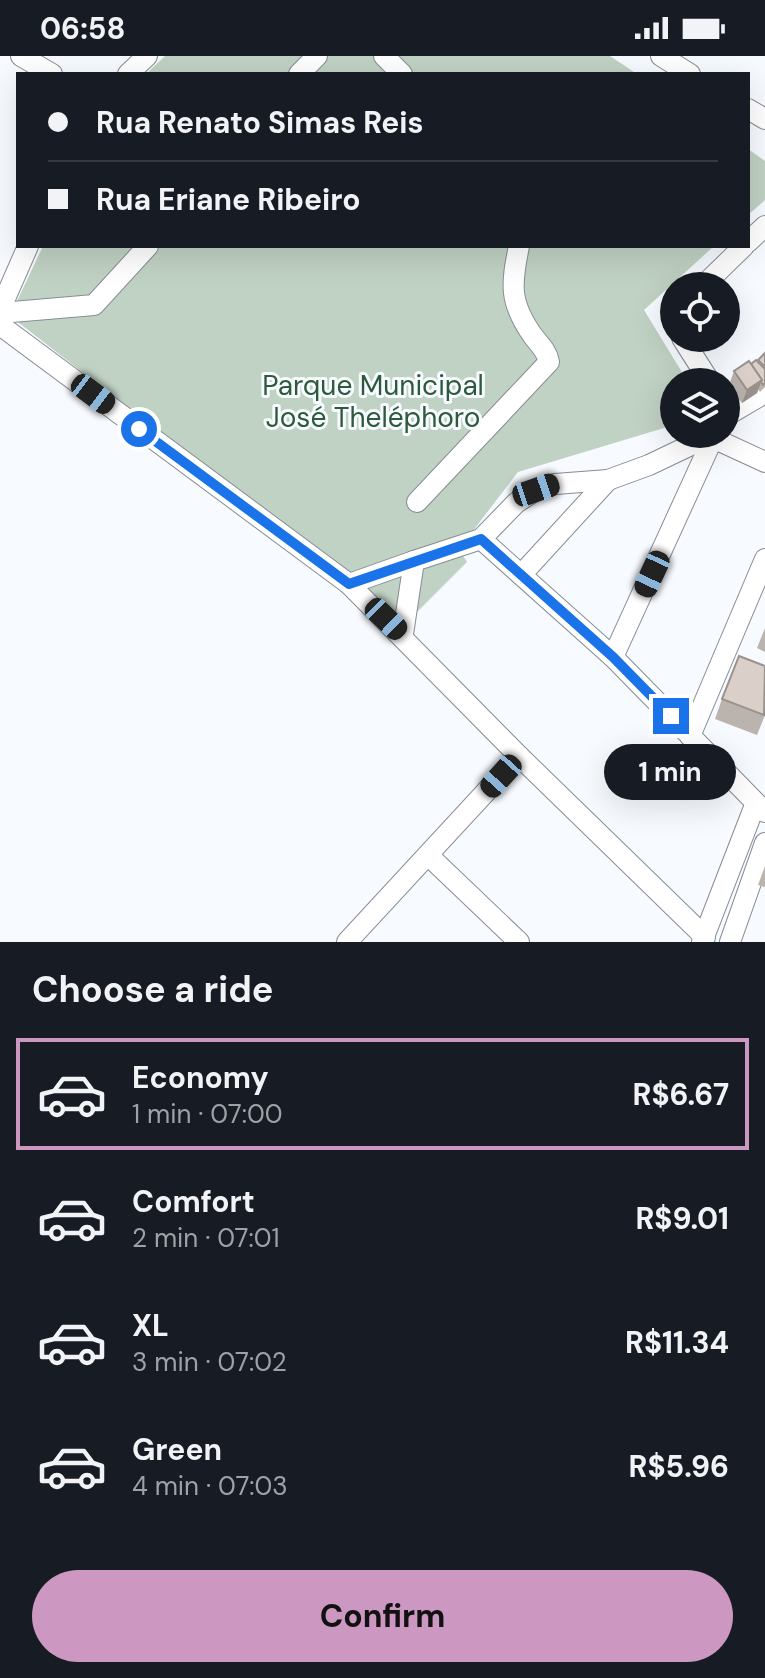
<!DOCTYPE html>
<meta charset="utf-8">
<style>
body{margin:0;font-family:"DM Sans",sans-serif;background:#20242c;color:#f1f3f6;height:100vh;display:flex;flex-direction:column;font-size:30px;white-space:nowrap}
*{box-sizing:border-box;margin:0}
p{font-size:26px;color:#9ea1a6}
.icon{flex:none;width:44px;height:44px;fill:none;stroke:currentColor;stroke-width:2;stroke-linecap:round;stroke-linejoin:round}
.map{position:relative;height:886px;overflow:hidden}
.panel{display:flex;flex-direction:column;background:#171b24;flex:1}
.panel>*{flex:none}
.guide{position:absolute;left:16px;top:16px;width:734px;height:176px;border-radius:0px;box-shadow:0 8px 32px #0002;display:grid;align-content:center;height:176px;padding:0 32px;background:#171b24}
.fabs{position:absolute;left:660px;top:216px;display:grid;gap:16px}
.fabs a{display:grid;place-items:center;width:80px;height:80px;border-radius:50%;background:#171b24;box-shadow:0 8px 32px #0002;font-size:40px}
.end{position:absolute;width:36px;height:36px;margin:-18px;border:10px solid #1a73e8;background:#fff;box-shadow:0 0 0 4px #fff}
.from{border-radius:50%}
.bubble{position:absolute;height:56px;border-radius:28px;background:#171b24;box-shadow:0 8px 32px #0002;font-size:26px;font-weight:700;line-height:56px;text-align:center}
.car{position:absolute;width:24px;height:48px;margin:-24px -12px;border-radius:10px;box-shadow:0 0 6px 2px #0007;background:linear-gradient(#222 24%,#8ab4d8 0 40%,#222 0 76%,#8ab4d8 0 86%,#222 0)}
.guide b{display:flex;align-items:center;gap:28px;height:76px;font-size:30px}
.guide b+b{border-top:2px solid #363941}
.guide i{width:20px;height:20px;background:#f1f3f6}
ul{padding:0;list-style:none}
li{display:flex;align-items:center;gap:24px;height:112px;margin:0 16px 12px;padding:0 16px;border:4px solid transparent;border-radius:0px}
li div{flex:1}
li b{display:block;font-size:30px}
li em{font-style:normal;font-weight:700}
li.current{border-color:#cc97c0}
li>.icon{width:72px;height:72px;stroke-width:1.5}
h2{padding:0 32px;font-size:36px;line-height:96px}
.action{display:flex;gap:16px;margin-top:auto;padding:16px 32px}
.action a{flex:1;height:92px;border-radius:48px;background:#cc97c0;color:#111;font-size:32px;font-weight:700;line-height:92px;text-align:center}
.status{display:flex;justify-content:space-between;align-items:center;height:56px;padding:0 40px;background:#171b24;direction:ltr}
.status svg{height:22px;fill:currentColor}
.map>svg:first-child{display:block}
</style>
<div class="status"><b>06:58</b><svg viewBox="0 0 49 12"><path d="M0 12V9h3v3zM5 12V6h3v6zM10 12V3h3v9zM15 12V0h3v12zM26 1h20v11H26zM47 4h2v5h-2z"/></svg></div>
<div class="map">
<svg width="765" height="886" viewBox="0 0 765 886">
<rect width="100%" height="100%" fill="#f7fafe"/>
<g fill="#c0d2c4">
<path d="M165,0H610L637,18H146Z"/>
<path d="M748,93L765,105V144L748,159Z"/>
<path d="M43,190H714L644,254L688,326H674V369L518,416L459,493L467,506L406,567L10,260Z"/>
</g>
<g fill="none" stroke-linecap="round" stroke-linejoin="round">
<defs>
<g id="minor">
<path d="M21,0L52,18"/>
<path d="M384,0L402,18"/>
<path d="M661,0L690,18"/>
<path d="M128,18L147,0"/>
<path d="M299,18L317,0"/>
<path d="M748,53L765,63"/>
<path d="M748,186L765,170"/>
<path d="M703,230L744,190"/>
<path d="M0,254L28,190"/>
<path d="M0,257L94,249L148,190"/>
<path d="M0,269L349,528L519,700L705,881"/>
<path d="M682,282L710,326"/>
<path d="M726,360L765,337"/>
<path d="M417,446L549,306C547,295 540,289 533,280C509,246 511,229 519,190"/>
<path d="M481,483L613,601L765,756"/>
<path d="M521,519L608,424"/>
<path d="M349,528L414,505"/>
<path d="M403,578L414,505L481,483L516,447L536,434L555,428L608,424L649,409L714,378"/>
<path d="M613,601L713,382L765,406"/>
<path d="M690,680L765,503"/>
<path d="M430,801L519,886"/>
<path d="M347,886L519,700"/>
<path d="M702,886L755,749"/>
<path d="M730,886L765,787"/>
</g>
</defs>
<use href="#minor" stroke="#868d95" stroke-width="22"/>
<use href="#minor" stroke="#fff" stroke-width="20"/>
</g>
<g fill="#bbb3ad">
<path d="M765,297V331L760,336L758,333L757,337L742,347L729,329L734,315L758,305Z"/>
<path d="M765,572V596L757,592Z"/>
<path d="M722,643L765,659L757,679L715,663Z"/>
<path d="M765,810V831L758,829Z"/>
</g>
<g fill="#99928d">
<path d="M736,260L731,273L726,279V270Z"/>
<path d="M762,324L757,337L742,347L747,334Z"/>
</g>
<g fill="#dad0c9" stroke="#99928d" stroke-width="2">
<path d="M726,251L736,260L726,270Z"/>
<path d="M765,297V311L758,304Z"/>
<path d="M756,304L765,313V327L763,329L761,326L762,324L751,308Z"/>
<path d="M749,305L762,324L747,334L734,315Z"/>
<path d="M739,600L765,610L764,659L722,643Z"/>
</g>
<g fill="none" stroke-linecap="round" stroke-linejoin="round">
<path stroke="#1a73e8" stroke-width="10" d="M139,373L349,528L481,483L613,601L671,660"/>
</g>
<g text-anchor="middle" stroke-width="6" stroke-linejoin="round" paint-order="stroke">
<g font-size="28" fill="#2d5a3b" stroke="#f7fafe">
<text x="373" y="339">Parque Municipal<tspan x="373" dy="32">José Theléphoro</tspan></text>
</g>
</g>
</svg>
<div class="fabs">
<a><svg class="icon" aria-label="locate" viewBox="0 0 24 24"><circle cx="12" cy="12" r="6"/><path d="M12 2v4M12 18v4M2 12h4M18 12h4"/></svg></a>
<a><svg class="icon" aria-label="layers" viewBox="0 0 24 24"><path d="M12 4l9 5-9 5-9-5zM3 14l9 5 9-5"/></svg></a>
</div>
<i class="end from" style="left:139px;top:373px"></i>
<i class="end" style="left:671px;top:660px"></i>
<div class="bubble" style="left:604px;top:688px;width:132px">1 min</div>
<i class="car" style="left:93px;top:338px;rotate:127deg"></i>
<i class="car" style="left:536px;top:434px;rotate:71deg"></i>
<i class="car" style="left:652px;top:518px;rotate:205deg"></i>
<i class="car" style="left:386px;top:563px;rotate:134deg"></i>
<i class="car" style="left:501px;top:720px;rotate:222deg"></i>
<div class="guide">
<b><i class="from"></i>Rua Renato Simas Reis</b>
<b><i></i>Rua Eriane Ribeiro</b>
</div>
</div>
<section class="panel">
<h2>Choose a ride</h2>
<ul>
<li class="current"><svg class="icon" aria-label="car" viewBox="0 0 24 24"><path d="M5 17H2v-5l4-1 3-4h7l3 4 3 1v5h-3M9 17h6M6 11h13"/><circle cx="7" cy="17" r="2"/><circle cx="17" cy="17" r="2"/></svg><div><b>Economy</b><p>1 min · 07:00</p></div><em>R$6.67</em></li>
<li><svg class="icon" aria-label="car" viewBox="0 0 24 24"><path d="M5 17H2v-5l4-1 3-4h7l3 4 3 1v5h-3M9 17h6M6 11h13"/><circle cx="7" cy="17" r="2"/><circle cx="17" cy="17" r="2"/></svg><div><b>Comfort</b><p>2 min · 07:01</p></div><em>R$9.01</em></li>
<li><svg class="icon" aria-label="car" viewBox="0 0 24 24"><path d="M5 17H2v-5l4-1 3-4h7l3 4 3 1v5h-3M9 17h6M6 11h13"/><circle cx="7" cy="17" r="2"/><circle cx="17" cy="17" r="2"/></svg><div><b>XL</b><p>3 min · 07:02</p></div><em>R$11.34</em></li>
<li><svg class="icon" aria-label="car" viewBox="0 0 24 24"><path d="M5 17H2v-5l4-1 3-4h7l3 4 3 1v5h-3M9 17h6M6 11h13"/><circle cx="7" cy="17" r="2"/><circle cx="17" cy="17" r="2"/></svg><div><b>Green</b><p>4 min · 07:03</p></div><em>R$5.96</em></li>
</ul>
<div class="action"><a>Confirm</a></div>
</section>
